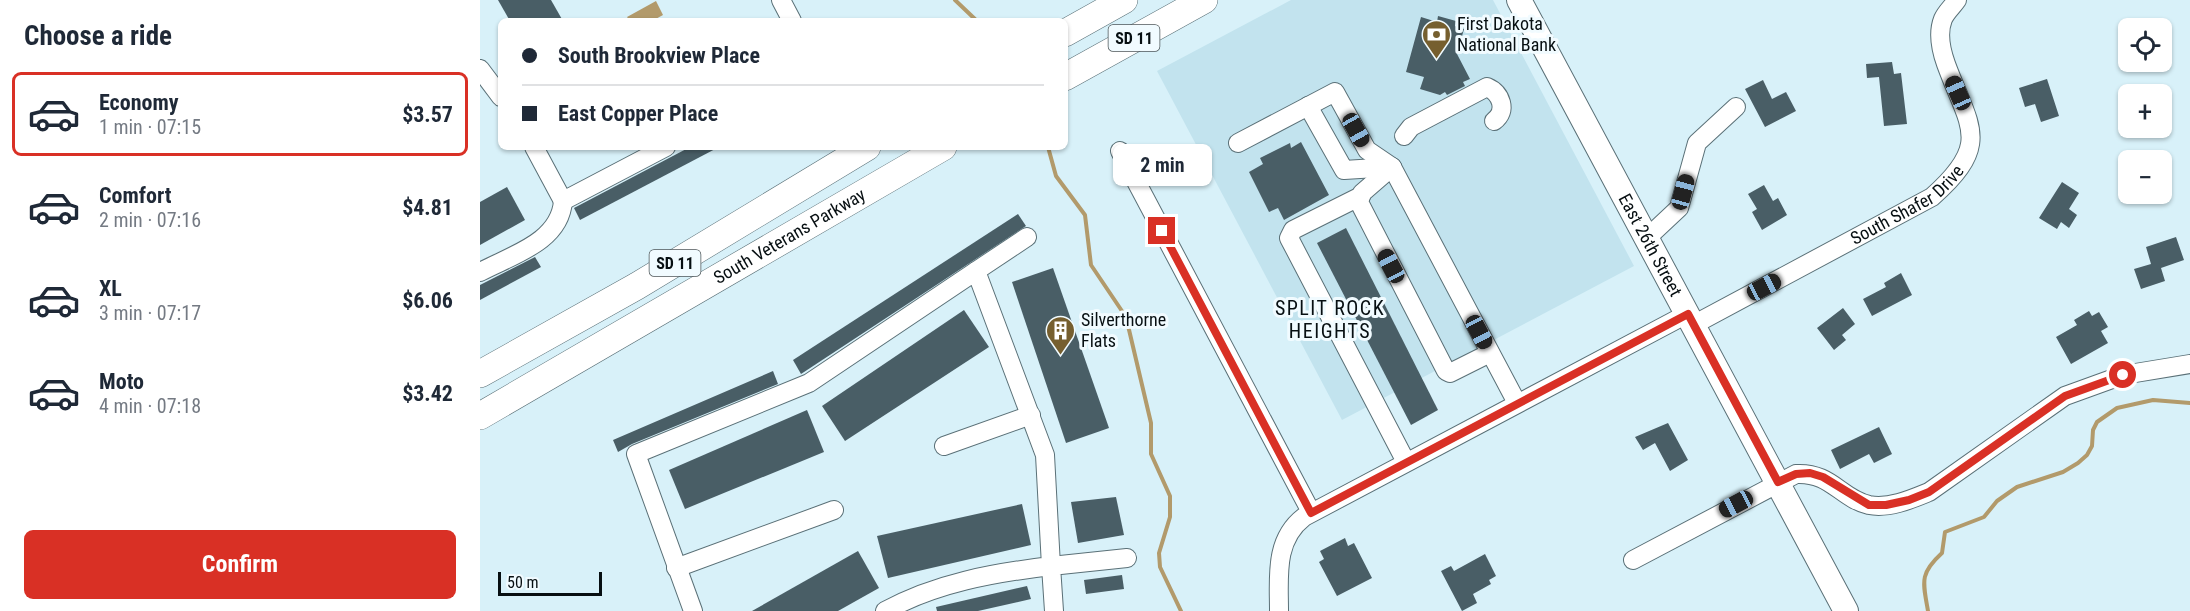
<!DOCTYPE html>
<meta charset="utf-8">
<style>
body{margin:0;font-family:"Roboto Condensed",sans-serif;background:#f2f2f3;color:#1f2937;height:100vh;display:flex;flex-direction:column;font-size:22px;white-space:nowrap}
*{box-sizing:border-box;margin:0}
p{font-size:20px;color:#747a83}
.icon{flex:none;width:33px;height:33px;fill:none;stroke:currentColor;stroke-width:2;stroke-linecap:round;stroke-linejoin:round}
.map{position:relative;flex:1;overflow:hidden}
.sheet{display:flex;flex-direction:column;background:#fff;width:480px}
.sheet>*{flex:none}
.guide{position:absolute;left:18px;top:18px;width:570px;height:132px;border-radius:9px;box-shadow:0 2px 4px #0004;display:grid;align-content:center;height:132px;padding:0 24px;background:#fff}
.tools{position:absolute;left:1638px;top:18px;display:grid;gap:12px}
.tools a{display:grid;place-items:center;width:54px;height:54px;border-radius:9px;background:#fff;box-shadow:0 2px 4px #0004;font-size:30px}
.scale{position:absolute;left:18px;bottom:15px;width:104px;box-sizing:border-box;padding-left:6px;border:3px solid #070f12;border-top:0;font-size:16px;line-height:21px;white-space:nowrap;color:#070f12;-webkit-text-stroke:4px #f1fbff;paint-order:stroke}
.end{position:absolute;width:27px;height:27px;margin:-14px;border:8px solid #d93025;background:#fff;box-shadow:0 0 0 3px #fff}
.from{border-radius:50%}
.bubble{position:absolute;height:42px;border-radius:9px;background:#fff;box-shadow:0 2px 4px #0004;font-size:20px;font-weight:700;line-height:42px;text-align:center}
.car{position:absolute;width:18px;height:36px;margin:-18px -9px;border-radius:8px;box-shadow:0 0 4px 2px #0007;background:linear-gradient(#222 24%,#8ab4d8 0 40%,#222 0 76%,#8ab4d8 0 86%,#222 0)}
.guide b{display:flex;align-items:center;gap:21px;height:57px;font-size:22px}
.guide b+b{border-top:2px solid #e0e1e3}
.guide i{width:15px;height:15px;background:#1f2937}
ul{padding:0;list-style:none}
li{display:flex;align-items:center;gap:18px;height:84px;margin:0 12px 9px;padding:0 12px;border:3px solid transparent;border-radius:9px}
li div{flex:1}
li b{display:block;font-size:22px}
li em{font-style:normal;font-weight:700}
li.current{border-color:#d93025}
li>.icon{width:54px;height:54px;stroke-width:1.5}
h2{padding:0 24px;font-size:27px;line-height:72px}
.cta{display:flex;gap:12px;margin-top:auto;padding:12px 24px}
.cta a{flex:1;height:69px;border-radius:9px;background:#d93025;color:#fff;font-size:24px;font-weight:700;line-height:69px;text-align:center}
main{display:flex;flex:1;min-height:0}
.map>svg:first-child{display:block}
</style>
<main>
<section class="sheet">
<h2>Choose a ride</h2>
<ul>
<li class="current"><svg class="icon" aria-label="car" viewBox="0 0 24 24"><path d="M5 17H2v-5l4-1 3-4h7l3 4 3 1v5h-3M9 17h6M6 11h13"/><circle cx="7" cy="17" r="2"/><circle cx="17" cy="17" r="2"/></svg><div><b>Economy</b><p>1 min · 07:15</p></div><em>$3.57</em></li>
<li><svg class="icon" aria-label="car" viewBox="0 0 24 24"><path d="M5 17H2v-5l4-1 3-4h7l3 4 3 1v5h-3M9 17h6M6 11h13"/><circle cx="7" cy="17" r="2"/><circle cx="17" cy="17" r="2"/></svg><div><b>Comfort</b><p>2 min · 07:16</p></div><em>$4.81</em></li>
<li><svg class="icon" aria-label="car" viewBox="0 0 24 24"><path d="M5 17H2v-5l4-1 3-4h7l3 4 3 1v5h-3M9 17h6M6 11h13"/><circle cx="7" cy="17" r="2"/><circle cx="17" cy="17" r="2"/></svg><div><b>XL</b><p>3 min · 07:17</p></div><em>$6.06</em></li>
<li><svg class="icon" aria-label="car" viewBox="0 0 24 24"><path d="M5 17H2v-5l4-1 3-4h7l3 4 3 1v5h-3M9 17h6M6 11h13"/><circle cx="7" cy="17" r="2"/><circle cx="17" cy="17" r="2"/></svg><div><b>Moto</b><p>4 min · 07:18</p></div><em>$3.42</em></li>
</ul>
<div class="cta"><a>Confirm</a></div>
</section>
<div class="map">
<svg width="1710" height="611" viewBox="0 0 1710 611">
<rect width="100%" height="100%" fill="#d8f1f9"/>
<path fill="#c2e3ee" d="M811,0H1013L1154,266L862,420L677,71Z"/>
<path fill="#b29a6b" d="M176,1L183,15L172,21H150L147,17Z"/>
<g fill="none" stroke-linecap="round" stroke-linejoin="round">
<g stroke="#b29a6b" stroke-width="4">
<path d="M475,0L497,21"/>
<path d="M568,147L576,176L605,215L611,265L646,317L671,423V454L690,496V517L679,553L680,567L701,611"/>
<path d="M1448,611C1443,582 1439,574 1462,553L1465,532L1504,517L1517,501L1537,487L1583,472L1598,463L1607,455L1612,446L1613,430L1617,422L1637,408L1673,400L1710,403"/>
</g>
</g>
<g fill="#495e66">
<path d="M18,0H71L83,21H30Z"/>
<path d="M958,16L976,21L975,26L984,29L977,54L990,79L983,82L985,86L967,95L965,92L960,95L940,89L944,77L926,72L941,17L957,22Z"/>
<path d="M1412,62L1414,74L1421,73L1427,124L1404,126L1399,77L1387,78L1386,64Z"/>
<path d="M1567,79L1579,116L1561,122L1555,104L1545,107L1539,88Z"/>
<path d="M1283,80L1292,99L1306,92L1316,111L1285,127L1265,89Z"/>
<path d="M821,142L849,195L804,220L798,208L789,212L769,172L783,164L780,158L810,143L811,148Z"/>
<path d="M210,147H239L100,220L94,208Z"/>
<path d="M1582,182L1599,193L1589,209L1597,215L1589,228L1581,222L1577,229L1559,218Z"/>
<path d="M1284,185L1293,201L1298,198L1307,215L1282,230L1272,212L1277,209L1268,194Z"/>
<path d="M27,187L45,220L0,245V202Z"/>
<path d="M538,214L546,226L321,374L313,360Z"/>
<path d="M866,228L958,410L931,425L837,243Z"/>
<path d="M1696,237L1704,260L1681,268L1685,281L1661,289L1654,269L1671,264L1666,247Z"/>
<path d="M55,257L61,267L0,300V285Z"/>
<path d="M573,268L629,428L586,443L532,282Z"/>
<path d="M1421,273L1432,295L1392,316L1383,299L1406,287L1404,283Z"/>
<path d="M1363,308L1375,324L1362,335L1366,340L1354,350L1337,328Z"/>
<path d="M484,310L509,347L365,441L342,406Z"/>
<path d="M1609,311L1612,316L1619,312L1628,327L1621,331L1628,343L1591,364L1576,337L1597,325L1594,320Z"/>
<path d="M293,371L298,384L152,444L138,452L133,440Z"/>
<path d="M327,410L344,452L205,509L189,470Z"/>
<path d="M1188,423L1208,460L1190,471L1175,443L1163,450L1155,437Z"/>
<path d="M1399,427L1412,454L1394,463L1389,454L1360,469L1351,450Z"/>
<path d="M636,497L644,535L598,543L591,502Z"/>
<path d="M542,504L551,545L408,578L397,536Z"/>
<path d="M865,538L868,546L874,543L892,578L857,596L839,562L844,559L840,551Z"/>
<path d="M378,551L399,588L358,611H272Z"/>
<path d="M1005,554L1016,576L1009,580L1011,584L993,594L997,603L982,611L961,571L971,566L974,571Z"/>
<path d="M642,575L644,589L606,594L604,580Z"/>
<path d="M547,586L551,599L498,611H457L456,607Z"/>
</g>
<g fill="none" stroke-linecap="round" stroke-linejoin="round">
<defs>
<g id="minor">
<path d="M301,0L312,21"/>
<path d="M0,69L21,97"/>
<path d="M828,106L864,170L912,167"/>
<path d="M924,136L931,127L1007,87C1021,93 1028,111 1014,121"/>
<path d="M758,143L855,92L887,150L912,167L1037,403"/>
<path d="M54,147L83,201L186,147"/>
<path d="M640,151L831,512"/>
<path d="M912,167L882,193L879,202L966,371L970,373L1010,353"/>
<path d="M881,196L813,230L809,238L926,462"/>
<path d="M1167,238L1199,208L1217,143L1256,107"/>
<path d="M496,271L547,237"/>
<path d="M0,272C32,255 80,242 83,201"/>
<path id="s1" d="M1213,325L1452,197C1513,143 1489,127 1466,64C1461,50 1457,34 1463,19C1466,12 1473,6 1477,0"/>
<path d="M464,446L551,415"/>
<path d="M1153,560L1316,474C1351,472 1360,498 1389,505C1409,509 1432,499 1449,492L1585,396L1643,375L1710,364"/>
<path d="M196,568L354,510"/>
<path d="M213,611L156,454L329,383L496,271L565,455L571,566C513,573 456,583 405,611"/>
<path d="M574,611L571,566L647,558"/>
<path d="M799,611C799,577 794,540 824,517L1207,314"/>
</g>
<g id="major">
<path id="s2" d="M1039,0L1366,611"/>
</g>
<g id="highway">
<path d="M585,33L644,0"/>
<path d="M585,77L724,0"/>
<path d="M0,374L157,286L387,147"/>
<path id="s3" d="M0,416L463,147"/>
</g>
</defs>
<use href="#minor" stroke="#5a7077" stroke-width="20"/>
<use href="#major" stroke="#5a7077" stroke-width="26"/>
<use href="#highway" stroke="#5a7077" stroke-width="28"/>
<use href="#minor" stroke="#fff" stroke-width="18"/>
<use href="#major" stroke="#fff" stroke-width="24"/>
<use href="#highway" stroke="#fff" stroke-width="27"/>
</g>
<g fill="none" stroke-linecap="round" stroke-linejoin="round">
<path stroke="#d93025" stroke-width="8" d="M682,231L831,513L1208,314L1298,482L1316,474L1330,473L1343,477L1389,505H1406L1429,500L1449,492L1585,396L1643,375"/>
</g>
<defs>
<symbol id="bank-pin" viewBox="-11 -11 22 30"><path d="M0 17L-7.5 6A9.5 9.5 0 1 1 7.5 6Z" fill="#765f2f" stroke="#f1fbff"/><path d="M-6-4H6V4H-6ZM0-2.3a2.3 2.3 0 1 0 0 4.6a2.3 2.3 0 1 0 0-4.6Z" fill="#fff"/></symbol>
<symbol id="building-pin" viewBox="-11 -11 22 30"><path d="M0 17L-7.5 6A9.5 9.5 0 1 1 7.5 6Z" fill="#765f2f" stroke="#f1fbff"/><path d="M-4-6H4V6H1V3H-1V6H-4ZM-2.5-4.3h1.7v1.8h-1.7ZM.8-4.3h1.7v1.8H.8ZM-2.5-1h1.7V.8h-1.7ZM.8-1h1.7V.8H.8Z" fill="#fff"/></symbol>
</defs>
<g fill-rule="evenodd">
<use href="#bank-pin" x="940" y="18" width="33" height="45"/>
<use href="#building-pin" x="564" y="314" width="33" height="45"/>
</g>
<g text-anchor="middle" stroke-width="6" stroke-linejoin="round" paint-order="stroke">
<g fill="#f1fbff" stroke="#4d5659" stroke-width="1.5">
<rect x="628.5" y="25" width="51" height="26" rx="4.5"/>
<rect x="169.5" y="250" width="51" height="26" rx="4.5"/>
</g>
<g font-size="16" font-weight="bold" fill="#070f12">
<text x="654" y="44">SD 11</text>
<text x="195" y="269">SD 11</text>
</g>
<g font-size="18" fill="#070f12" stroke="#f1fbff" text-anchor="start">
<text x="977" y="30">First Dakota<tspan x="977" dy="21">National Bank</tspan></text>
<text x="601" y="326">Silverthorne<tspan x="601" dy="21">Flats</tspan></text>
</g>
<g font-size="18" fill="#070f12" stroke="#f1fbff">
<text dy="6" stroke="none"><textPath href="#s1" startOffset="246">South Shafer Drive</textPath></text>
<text dy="6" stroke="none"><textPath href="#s3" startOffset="358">South Veterans Parkway</textPath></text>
<text dy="6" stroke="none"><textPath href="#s2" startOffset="278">East 26th Street</textPath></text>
</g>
<g font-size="20" letter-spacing="1.5" fill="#070f12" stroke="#f1fbff">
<text x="850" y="315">SPLIT ROCK<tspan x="850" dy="23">HEIGHTS</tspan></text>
</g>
</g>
</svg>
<div class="tools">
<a><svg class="icon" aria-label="locate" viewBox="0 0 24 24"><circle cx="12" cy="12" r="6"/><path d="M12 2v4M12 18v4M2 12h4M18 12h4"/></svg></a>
<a>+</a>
<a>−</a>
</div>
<div class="scale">50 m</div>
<i class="end from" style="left:1643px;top:375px"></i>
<i class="end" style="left:682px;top:231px"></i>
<div class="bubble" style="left:633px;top:144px;width:99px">2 min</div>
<i class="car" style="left:1478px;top:93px;rotate:336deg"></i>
<i class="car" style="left:876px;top:130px;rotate:151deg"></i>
<i class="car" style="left:1203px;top:192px;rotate:15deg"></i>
<i class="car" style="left:911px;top:266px;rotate:332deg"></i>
<i class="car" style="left:1284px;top:287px;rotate:62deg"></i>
<i class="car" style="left:999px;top:332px;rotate:152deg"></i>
<i class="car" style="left:1256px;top:504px;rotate:242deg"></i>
<div class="guide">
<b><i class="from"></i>South Brookview Place</b>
<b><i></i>East Copper Place</b>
</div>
</div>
</main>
